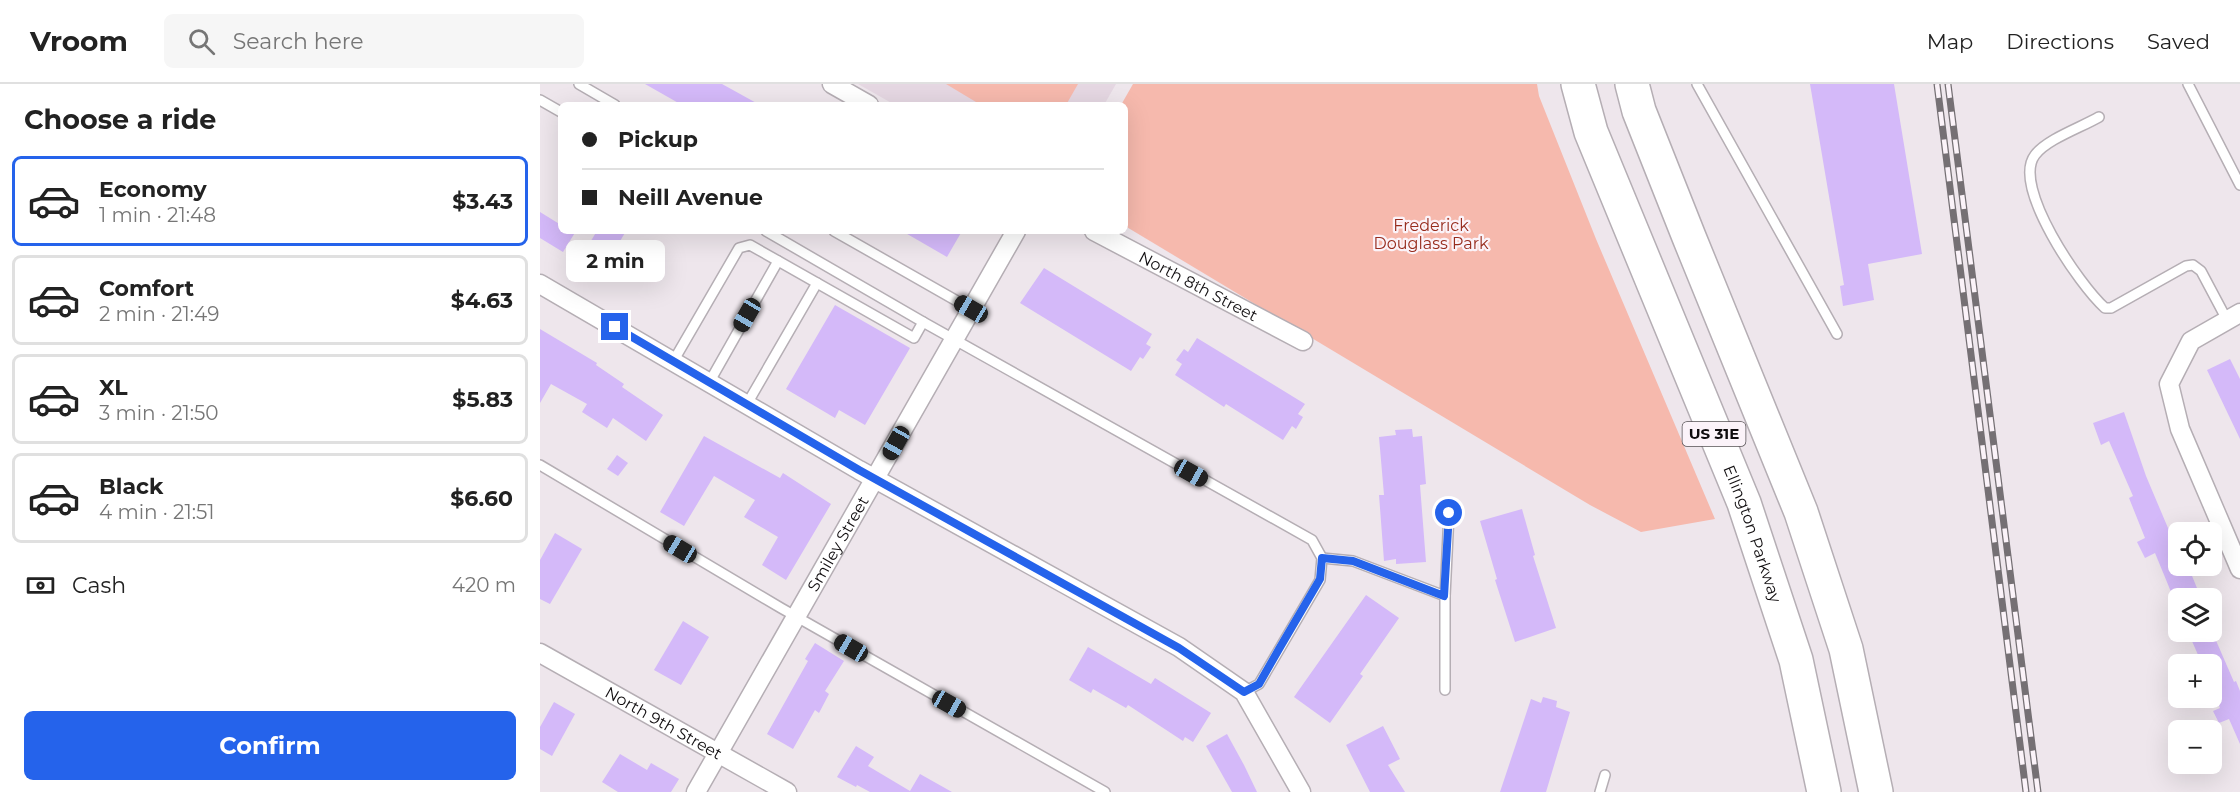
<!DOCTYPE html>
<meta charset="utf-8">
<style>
body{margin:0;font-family:Montserrat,sans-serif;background:#f6f6f6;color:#222;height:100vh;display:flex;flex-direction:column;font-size:22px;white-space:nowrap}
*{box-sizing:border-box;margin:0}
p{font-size:20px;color:#767676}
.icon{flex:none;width:33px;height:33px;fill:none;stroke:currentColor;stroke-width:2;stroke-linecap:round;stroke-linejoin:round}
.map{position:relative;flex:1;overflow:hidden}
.details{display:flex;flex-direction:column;background:#fff;width:540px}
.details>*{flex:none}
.banner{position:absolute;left:18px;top:18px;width:570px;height:132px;border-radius:9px;box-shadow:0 6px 24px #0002;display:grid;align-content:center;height:132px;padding:0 24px;background:#fff}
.controls{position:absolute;left:1628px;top:438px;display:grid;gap:12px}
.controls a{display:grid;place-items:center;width:54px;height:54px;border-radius:9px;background:#fff;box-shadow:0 6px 24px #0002;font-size:30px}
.end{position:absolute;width:27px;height:27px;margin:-14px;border:8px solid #2563eb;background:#fff;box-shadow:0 0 0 3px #fff}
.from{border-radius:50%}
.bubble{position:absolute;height:42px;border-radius:9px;background:#fff;box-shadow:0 6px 24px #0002;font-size:20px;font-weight:700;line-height:42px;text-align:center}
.car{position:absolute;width:18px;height:36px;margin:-18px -9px;border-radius:8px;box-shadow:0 0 4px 2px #0007;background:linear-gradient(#222 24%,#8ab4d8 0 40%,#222 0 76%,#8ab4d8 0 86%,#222 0)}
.banner b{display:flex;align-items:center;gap:21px;height:57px;font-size:22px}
.banner b+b{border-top:2px solid #e0e0e0}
.banner i{width:15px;height:15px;background:#222}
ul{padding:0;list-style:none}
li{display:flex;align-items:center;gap:18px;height:90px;margin:0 12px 9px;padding:0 12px;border:3px solid #e0e0e0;border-radius:9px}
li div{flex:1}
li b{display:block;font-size:22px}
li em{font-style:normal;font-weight:700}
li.active{border-color:#2563eb}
li>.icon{width:54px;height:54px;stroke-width:1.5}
h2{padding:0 24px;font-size:27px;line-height:72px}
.pay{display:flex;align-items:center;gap:15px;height:66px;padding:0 24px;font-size:22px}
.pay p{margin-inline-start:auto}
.action{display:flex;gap:12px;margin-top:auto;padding:12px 24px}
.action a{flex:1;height:69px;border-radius:9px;background:#2563eb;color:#fff;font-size:24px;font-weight:700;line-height:69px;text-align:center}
header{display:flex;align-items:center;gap:36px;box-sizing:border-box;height:84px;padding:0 30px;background:#fff;border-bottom:2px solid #e0e0e0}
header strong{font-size:28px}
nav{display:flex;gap:33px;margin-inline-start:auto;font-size:21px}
.search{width:420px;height:54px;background:#f6f6f6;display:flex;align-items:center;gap:15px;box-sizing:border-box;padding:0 21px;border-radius:9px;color:#767676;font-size:22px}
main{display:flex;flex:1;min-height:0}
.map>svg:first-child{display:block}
</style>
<header>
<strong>Vroom</strong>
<div class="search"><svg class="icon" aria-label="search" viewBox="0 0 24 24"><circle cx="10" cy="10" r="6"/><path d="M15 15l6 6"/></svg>Search here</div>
<nav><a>Map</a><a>Directions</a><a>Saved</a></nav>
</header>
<main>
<section class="details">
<h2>Choose a ride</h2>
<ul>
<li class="active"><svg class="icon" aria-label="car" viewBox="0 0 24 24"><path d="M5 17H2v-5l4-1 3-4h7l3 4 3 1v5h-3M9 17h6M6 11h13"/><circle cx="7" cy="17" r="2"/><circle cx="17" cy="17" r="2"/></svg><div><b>Economy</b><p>1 min · 21:48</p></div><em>$3.43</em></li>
<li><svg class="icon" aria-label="car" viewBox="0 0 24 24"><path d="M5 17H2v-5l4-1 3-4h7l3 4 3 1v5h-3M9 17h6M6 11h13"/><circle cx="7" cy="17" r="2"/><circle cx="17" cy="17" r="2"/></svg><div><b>Comfort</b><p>2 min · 21:49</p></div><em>$4.63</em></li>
<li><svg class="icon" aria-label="car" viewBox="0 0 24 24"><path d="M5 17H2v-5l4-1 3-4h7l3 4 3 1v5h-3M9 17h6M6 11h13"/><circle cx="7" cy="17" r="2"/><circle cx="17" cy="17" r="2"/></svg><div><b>XL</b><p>3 min · 21:50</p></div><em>$5.83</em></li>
<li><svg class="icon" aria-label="car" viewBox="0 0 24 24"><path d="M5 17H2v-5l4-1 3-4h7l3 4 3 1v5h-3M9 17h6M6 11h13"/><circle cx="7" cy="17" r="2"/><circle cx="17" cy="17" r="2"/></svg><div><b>Black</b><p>4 min · 21:51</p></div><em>$6.60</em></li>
</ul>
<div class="pay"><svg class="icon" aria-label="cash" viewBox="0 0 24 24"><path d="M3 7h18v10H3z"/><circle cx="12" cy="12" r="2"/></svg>Cash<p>420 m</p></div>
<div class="action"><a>Confirm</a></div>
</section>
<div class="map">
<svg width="1700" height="708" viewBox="0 0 1700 708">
<rect width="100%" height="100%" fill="#eee6ec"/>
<path fill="#e5d7e2" d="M318,0H576L564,21H355Z"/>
<g fill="#f6b9ad">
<path d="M406,0H538L526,21H441Z"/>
<path d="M593,0H997L999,12L1056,155L1175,435L1101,448L1050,421L585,142V21H581Z"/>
</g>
<g fill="#d4b9f9">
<path d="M105,0H182L220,21H142Z"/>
<path d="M1270,0H1354L1382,170L1328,180L1334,216L1303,222L1300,202L1304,201Z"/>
<path d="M0,128L21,141V147H36L23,168L0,154Z"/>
<path d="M57,147H86L66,181L44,168Z"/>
<path d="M362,147H422L407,173Z"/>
<path d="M504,184L612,250L606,260L611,263L603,275L600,273L591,287L480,219Z"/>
<path d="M295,221L370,264L325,341L299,326L295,334L246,305Z"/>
<path d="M0,245L57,279L56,281L84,300L82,303L123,331L106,357L73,334L67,344L42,328L47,320L11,300L0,319Z"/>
<path d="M657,254L765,320L758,330L763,333L756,345L752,342L743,356L686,320L684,323L635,291L642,280L636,276L644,265L648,268Z"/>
<path d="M1690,275L1700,295V355L1667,286Z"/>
<path d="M1584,328L1606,392L1628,444L1630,443L1638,460V482H1648L1659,509L1647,514H1638L1636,520L1615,469L1605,474L1597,458L1605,454L1589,414L1593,412L1569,357L1561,361L1553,339Z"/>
<path d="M872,345L873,353L882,352L886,400L880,401L886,478L856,480V475L844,477L839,411H844L839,353L856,351L855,346Z"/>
<path d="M164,352L240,394L243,389L291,420L246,496L222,481L238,453L204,433L215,416L174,392L144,442L120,428Z"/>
<path d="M77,371L88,379L78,392L67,385Z"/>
<path d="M982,425L995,471L993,472L1016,544L975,558L955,496L957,495L940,437Z"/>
<path d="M15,449L42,465L10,520L0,515V476Z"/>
<path d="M826,511L859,534L820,590L823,592L790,639L754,613Z"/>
<path d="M143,537L169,553L141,601L114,586Z"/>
<path d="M1671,545L1694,598L1696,597L1700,607V660L1689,635L1679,639L1673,627L1680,624L1671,604V580H1662L1648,548H1671Z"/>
<path d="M275,559L304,577L285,607L289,610L279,629L275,626L253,665L227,650L268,577L265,575Z"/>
<path d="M548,563L611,600L615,594L671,629L653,658L645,653L643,657L588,621L586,624L553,605L551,609L529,596Z"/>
<path d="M1003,613L1017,617L1016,623L1030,628L1006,708H960L991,615L1001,619Z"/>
<path d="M14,618L35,630L12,672L0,665V643Z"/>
<path d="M843,642L860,675L848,681L865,708H830L806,661Z"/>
<path d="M687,650L704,681L717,708H692L666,662Z"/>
<path d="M316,662L334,673L328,682L370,707L380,690L412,708H330L317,701L316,703L297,693Z"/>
<path d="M80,670L107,686L111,679L139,695L131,708H78L62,698Z"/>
</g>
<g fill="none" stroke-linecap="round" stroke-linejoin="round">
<defs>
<g id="service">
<path d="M39,0L75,21"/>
<path d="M1157,0L1297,250"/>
<path d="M1648,0L1700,101"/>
<path d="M0,16L21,28"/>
<path d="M1559,33C1542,43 1507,55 1495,71C1471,102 1540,202 1565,224H1571L1646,182L1653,181L1661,187L1687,236"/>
<path d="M226,147L383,238"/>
<path d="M294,147L431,225"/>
<path d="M134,276L199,164L210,161L374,254L383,238L772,456L782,474L780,496L719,600L704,608"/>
<path d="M170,297L238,177"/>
<path d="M207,320L277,199"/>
<path d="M0,381L241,524L565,708"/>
<path d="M782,474L813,477L905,512V606"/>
<path d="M905,512L909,429"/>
<path d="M1060,708L1065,691"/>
</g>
<g id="minor">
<path d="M292,0L329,21"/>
<path id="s1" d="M554,147L763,257"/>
<path d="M0,200L319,386L639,563L704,608L761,708"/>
<path d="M1700,229L1651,257L1629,300L1640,345L1700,485"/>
<path id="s2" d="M0,569L247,708"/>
<path id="s3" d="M156,708L476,147"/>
</g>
<g id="motorway">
<path id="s4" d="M1038,0L1051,48L1204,419L1256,576L1284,708"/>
<path d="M1092,0L1099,27L1149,153L1261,428L1306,565L1336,708"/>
</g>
</defs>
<use href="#service" stroke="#b5aeb4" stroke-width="12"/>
<use href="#minor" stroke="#b5aeb4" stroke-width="21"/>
<use href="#motorway" stroke="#b5aeb4" stroke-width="36"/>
<use href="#service" stroke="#fff" stroke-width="9"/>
<use href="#minor" stroke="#fff" stroke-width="18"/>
<use href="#motorway" stroke="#fff" stroke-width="33"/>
<defs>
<g id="rail">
<path d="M1397,0L1486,708"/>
<path d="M1408,0L1498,708"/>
</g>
</defs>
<use href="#rail" stroke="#757074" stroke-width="7"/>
<use href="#rail" stroke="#fbf3f9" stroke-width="4.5" stroke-dasharray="14" stroke-linecap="butt"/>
</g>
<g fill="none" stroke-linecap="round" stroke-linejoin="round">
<path stroke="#2563eb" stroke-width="8" d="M75,243L319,386L639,564L704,608L719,600L739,565L780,495L782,474L813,477L904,512L909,429"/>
</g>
<g text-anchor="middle" stroke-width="4.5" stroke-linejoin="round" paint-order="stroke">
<rect fill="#fbf3f9" stroke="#565154" stroke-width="1.5" x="1142.5" y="338" width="63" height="24" rx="4.5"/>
<g font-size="15" font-weight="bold" fill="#0f0c0e">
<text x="1174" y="355">US 31E</text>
</g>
<g font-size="16" fill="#972c1d" stroke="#fbf3f9">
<text x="891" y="147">Frederick<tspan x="891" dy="18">Douglass Park</tspan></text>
</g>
<g font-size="16" fill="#0f0c0e" stroke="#fbf3f9">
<text dy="6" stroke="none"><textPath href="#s1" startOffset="118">North 8th Street</textPath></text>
<text dy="6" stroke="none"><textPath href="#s4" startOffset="483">Ellington Parkway</textPath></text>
<text dy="6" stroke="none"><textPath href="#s3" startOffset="286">Smiley Street</textPath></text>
<text dy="6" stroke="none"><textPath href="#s2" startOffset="142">North 9th Street</textPath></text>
</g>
</g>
</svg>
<div class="controls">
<a><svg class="icon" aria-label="locate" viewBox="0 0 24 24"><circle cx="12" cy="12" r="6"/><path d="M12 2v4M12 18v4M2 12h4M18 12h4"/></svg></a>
<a><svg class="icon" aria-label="layers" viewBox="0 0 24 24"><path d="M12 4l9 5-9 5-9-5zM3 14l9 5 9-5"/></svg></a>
<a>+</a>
<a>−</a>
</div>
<i class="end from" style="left:909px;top:429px"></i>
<i class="end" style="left:75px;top:243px"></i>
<div class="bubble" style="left:26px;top:156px;width:99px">2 min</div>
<i class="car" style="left:431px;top:225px;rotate:300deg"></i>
<i class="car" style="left:207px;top:231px;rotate:210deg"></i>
<i class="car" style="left:356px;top:359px;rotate:209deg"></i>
<i class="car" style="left:651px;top:389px;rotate:119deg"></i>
<i class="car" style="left:140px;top:465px;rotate:301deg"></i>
<i class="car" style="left:311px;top:564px;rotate:300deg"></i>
<i class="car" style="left:409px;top:620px;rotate:119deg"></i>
<div class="banner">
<b><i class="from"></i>Pickup</b>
<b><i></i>Neill Avenue</b>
</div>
</div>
</main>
